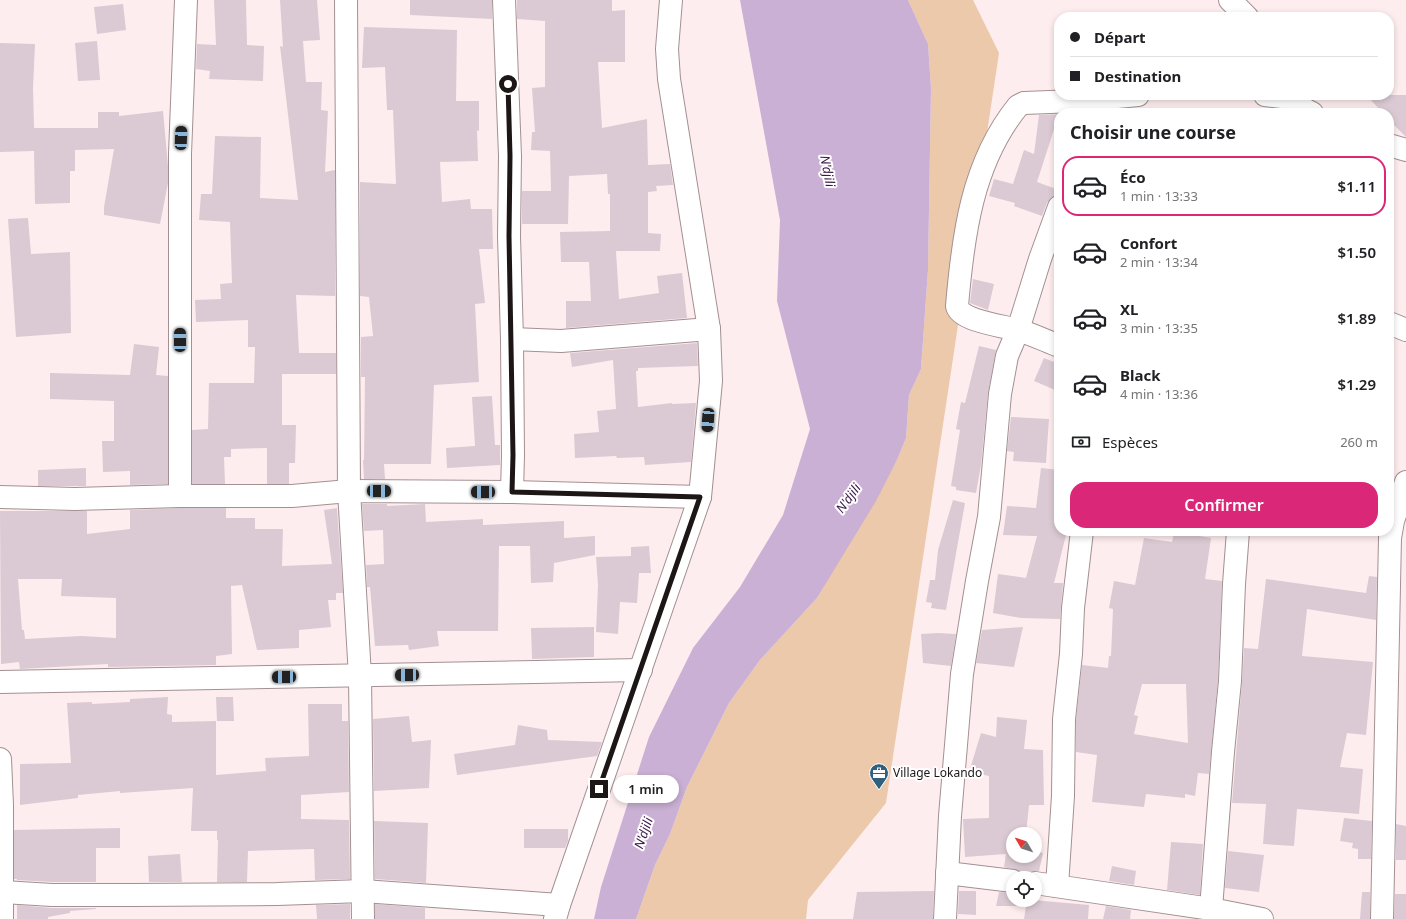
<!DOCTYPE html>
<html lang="fr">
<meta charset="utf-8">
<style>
body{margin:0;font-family:"Noto Sans",sans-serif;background:#f6f6f6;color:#202124;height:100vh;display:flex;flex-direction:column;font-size:15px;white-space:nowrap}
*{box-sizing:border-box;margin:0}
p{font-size:13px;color:#757577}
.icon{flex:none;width:22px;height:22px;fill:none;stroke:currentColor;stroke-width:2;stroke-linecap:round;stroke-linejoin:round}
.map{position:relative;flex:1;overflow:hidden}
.panel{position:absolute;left:1054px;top:108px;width:340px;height:428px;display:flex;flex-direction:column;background:#fff;border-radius:16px;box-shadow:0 2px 6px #0003}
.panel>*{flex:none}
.hud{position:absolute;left:1054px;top:12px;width:340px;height:88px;border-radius:16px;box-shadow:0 2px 6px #0003;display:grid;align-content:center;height:88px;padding:0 16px;background:#fff}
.needle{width:26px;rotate:309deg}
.fabs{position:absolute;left:1006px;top:827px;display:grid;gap:8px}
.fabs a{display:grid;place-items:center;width:36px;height:36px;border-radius:50%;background:#fff;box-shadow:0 2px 6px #0003;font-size:20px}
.end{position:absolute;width:18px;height:18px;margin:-9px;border:5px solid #1d1617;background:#fff;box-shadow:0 0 0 2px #fff}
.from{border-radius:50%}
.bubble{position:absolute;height:28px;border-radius:14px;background:#fff;box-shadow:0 2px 6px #0003;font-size:13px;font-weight:600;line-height:28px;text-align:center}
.car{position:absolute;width:12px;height:24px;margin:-12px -6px;border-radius:5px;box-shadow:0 0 3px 1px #0007;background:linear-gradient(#222 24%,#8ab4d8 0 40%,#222 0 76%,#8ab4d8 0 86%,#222 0)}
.hud b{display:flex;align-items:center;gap:14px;height:38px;font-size:15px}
.hud b+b{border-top:1px solid #e0e0e0}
.hud i{width:10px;height:10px;background:#202124}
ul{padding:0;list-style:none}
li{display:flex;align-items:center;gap:12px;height:60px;margin:0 8px 6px;padding:0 8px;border:2px solid transparent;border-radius:16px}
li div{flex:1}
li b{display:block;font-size:15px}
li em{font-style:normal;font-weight:600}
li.active{border-color:#db2777}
li>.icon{width:36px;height:36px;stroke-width:1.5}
h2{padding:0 16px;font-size:18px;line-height:48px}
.pay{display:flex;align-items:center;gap:10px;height:44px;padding:0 16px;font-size:15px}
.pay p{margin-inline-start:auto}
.button{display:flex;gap:8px;margin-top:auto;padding:8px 16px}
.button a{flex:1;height:46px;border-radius:16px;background:#db2777;color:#fff;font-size:16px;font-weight:600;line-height:46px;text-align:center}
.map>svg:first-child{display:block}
</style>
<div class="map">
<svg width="1406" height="919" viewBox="0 0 1406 919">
<rect width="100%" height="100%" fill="#feedef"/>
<path fill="#ebc9aa" d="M908,0H973L999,53L886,803L808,900L806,919H636L655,865L670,834L687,787L729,703L760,660L817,598L897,460L906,438L909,395L921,369L928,270L931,88L928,44Z"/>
<path fill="#cab0d4" d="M740,0H908L928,44L931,88L928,270L921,369L909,395L906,438L897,460L876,501L817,598L760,660L729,703L687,787L670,834L655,865L636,919H594L601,887L649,737L693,648L740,587L783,515L810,429L777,301L780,220Z"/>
<g fill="#dbcad3" fill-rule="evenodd">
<path d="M214,0H246L247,45L264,46L263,81L209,79L210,71L196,69L197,44L216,45Z"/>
<path d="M280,0H317L320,40L303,41L306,82H322L321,110L328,111L325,172L335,170V296L296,295L299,353H336V374H282V425H296L295,463H289V484H267V448L231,449V457H224L225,484H192V430L208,429L209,383H254L255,347H248V320L196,322L195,300L221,299L220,284L232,283L230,222L199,220L201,194H212L215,136L261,137L260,198L298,200L280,46L283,47Z"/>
<path d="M410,0H492V19L410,15Z"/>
<path d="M517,0H612V11L625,10V62H598L602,128L647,119L648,165L670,164L673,185L656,186L657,191L648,192V233L661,234L660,251H616L619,299L659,293L657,276L682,273L687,318L566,328V301H591L589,262H561L560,232L610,231V194H608L607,174L569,176L568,224H522V191H551L550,151L531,150L532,132H535L532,88L545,87V21L517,19Z"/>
<path d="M123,4L126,30L97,34L94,7Z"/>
<path d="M364,27L457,30L456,101H479V131L477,130L478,161L440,162L442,202L470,199L471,209H492L493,249H479L485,303L475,304L479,382L434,385L431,464H384L385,479H364L363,460H364L365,377H361V337L373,336L369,297L360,296V182L396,184L393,110H387L385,67L362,68Z"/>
<path d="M97,41L100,80L78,81L75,43Z"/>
<path d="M0,43L35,44L33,88L34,128H98V112H119V116L163,111L168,166V183L160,224L104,215V207L114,149L75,150V171H70V203L35,204L34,151L0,152Z"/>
<path d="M1366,95H1406V137L1389,120V113H1383Z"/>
<path d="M1059,114L1037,182L1059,190V195L1051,198L1047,203L1042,216L1014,206L1015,203L989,196L994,179L1013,184L1024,150L1034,154L1039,115Z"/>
<path d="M28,218L31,254L70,252L71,333L16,337L8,219Z"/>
<path d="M973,279L994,284L988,310L970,303Z"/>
<path d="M697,343L698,366L638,368V371H636L638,407L672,403V404L696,403L691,462L645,465L644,457L617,458L616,456L575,458L574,434L599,432L597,411L616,409L613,360L572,367L570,353Z"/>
<path d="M134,344L159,347L156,375L168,376V484L130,485V471L103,472L102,441H114V401L50,399V373L130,375Z"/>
<path d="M979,346L996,350L988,393L981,465L976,493L956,490V487L951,486L960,430L956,429L961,402L965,403Z"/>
<path d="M1044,358L1059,364V380L1055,390L1034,381Z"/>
<path d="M492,396L495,445H500V465L447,468L446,448L475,446L472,397Z"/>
<path d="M1011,417L1049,419L1046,463L1013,461L1014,452L1007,451Z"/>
<path d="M86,468V486H38V470Z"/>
<path d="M1041,468L1059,470V531H1067L1054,583H1063L1060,619L1021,618L993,613L998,574L1026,578L1037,536L1003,535L1007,506L1036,508Z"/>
<path d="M953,500L965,503L946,610L931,608L932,603L926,602L930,580H935L938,550Z"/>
<path d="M362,504H387V506L425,504L426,522L483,519V525L564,521V538L595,536V555L554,563L553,582L531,583L530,546H499L498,631H437L439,646L409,650L408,645L375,646L370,587H367L366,565L384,564L383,530L364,531Z"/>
<path d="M180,508H226V518H255V529H283L282,566L332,564L324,510L337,508L343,593H336V592V600H328L331,627L299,630V648L257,650L242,585L231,586L232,654L216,656V665L108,667V664L20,669L19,662L1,664L0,511H87V534L130,529V510ZM18,579H62L61,596L116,598V638L81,636L25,639L24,630H22Z"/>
<path d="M1174,532L1211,538L1205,579L1222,581L1218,680L1209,774L1198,773L1195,796L1185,794V798L1146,794L1144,807L1092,802L1097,755L1076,752V720L1082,665L1108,668L1109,656H1111L1113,609L1109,608L1114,581L1135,585L1144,538L1172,542ZM1142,684H1186L1188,743L1134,734L1138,716L1134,715Z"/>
<path d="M649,546L651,573H639L637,603L620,602L618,634L596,632L598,585L596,557L631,556V547Z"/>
<path d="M1369,576L1377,577L1376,620L1307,609L1302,656L1373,662L1366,735L1347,733L1340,767L1363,769L1359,814L1297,809L1294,846L1263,844L1266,804L1232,803L1242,682L1244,648L1258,649L1266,579L1366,593Z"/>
<path d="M594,627V657L532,659L531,628Z"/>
<path d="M1023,627L1014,667L976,663L982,630Z"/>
<path d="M938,633L956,634L951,666L923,663L921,634Z"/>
<path d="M168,697L167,714L172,715V722L216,721V775L266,771L265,758L309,756L308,704H342V721H348L349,792L301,795V819L349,820L350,879L315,880L314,849L248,851L247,882H217L218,840H217V831H191L193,788L120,793V791L78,795V798L20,805V764L71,763L67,703L92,702V704L130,702V699Z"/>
<path d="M216,697H233L234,721H217Z"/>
<path d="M409,716L412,742L431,740L429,788L374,791L373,719Z"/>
<path d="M997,717L1027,720L1024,749L1043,750L1044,805H1029L1026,834H1013V856H1035V851L1043,853L1039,871H1031L1025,876L1020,871L1004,867L1006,854L965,857L963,819L989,818V776L969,772L981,733L996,737Z"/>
<path d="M518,725L547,730L548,740L602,742L597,756L457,775L454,754L515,745Z"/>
<path d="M1344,818L1372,821L1371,859H1358V849L1352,848L1353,843L1340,841Z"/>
<path d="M374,821L428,823L426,883L375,879Z"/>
<path d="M1396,824L1406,826V860H1396Z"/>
<path d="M120,828V848H96V882H52L17,880V879H14V830Z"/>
<path d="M524,829H568V841L565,848H524Z"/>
<path d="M1171,842L1203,844L1200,895L1167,890Z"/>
<path d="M1228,851L1264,855L1259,892L1225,888Z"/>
<path d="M180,854L182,882H149L148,856Z"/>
<path d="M1112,866L1136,871L1134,885L1109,881Z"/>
<path d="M934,891L933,919H853L857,892Z"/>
<path d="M959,891H976V915L958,914Z"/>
<path d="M999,892L1013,893V900H1033L1089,905L1088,919H1024L1026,906H996Z"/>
<path d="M1362,892H1370V919H1360Z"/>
<path d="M1395,894H1406V919H1394Z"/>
<path d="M350,904V919H317L316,905Z"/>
<path d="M375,904L425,908V919H375Z"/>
<path d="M17,905L52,908H96V909L70,911V913L48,917V919H17Z"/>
<path d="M1106,906L1131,910L1130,919H1103Z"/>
</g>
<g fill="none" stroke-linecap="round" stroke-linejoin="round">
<defs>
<g id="minor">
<path d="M346,0L349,491L360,676L363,919"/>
<path d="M504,0L510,156L509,236L512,339L513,455L512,492"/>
<path d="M1230,0L1247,17"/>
<path d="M1265,95L1291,98"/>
<path d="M1290,95L1291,98L1306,110L1312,113"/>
<path d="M1389,145L1406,150"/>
<path d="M1389,323L1406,330"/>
<path d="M512,339L561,341L709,329"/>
<path d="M1059,346C1046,341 1032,334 1018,330C1004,326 960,321 957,306C963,235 972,163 1018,106L1024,103L1075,101L1138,95"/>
<path d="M180,496V154L186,0"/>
<path d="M0,497L75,499L180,496H292L349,491L512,492L700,497"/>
<path d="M0,682L641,670"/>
<path d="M0,759L2,805V919"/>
<path d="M947,873L1013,881"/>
<path d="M1035,883L1211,909L1262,919"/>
<path d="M1057,886L1063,796L1064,719L1071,654L1073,608L1082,531"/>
<path d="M3,892L52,895H133L277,894L363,891L559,905"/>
<path d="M1211,909L1223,752L1230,681L1234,584L1238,531"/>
<path d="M555,919L559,905L700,497L711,381L709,329L669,79L667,49L671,0"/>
<path d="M945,919L950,816L962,674L977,581L989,517L1000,394L1007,356L1018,330L1040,259L1059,207"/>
<path d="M1382,919L1390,538L1393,521L1406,482"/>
</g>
</defs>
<use href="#minor" stroke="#a39092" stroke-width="24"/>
<use href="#minor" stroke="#fff" stroke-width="22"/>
</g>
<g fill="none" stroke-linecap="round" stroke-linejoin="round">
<path stroke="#1d1617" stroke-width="5" d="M508,84L510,156L509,236L513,455L512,492L700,497L599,789"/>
</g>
<defs>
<symbol id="office-pin" viewBox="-11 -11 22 30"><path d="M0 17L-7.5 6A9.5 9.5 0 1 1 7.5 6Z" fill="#2f617e" stroke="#fff"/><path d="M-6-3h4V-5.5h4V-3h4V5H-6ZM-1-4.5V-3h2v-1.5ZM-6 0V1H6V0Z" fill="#fff"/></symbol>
</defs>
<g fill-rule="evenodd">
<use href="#office-pin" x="868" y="762" width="22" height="30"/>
</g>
<g text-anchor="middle" stroke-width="4" stroke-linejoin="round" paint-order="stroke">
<g font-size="12" fill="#1d1617" stroke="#fff" text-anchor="start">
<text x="893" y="777">Village Lokando</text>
</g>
<g font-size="13" font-style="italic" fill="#3b1846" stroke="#fff">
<text transform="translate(828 171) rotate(79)" y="5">N'djili</text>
<text transform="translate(848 498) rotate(-54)" y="5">N'djili</text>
<text transform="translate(643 833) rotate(-71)" y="5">N'djili</text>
</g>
</g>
</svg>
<div class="fabs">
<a><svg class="needle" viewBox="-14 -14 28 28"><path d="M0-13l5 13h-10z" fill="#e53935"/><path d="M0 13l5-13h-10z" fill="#757577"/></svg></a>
<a><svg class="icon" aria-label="locate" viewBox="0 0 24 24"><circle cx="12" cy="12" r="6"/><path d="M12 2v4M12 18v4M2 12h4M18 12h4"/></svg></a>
</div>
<i class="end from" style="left:508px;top:84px"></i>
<i class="end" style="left:599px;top:789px"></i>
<div class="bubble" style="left:613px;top:775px;width:66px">1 min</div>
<i class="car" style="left:181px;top:138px;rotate:2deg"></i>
<i class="car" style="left:180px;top:340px;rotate:0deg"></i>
<i class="car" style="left:708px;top:420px;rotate:184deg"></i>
<i class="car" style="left:379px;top:491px;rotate:91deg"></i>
<i class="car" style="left:483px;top:492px;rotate:270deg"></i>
<i class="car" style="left:407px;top:675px;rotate:269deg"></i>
<i class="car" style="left:284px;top:677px;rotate:269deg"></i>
<div class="hud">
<b><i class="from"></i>Départ</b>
<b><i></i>Destination</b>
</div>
<section class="panel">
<h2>Choisir une course</h2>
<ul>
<li class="active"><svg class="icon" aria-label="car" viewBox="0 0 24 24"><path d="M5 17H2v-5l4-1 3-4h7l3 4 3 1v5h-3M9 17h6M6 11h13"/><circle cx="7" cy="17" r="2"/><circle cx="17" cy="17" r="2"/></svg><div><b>Éco</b><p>1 min · 13:33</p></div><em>$1.11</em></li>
<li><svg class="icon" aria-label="car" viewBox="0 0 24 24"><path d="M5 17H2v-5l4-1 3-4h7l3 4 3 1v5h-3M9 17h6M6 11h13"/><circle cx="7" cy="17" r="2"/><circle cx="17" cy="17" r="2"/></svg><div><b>Confort</b><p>2 min · 13:34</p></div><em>$1.50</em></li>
<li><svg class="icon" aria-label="car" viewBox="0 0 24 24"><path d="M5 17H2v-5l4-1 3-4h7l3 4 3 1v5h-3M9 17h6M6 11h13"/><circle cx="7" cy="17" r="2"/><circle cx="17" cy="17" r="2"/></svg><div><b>XL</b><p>3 min · 13:35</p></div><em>$1.89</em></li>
<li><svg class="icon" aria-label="car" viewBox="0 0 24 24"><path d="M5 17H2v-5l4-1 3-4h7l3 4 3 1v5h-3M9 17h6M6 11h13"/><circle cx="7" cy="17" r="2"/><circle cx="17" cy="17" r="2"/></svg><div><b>Black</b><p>4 min · 13:36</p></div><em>$1.29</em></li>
</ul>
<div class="pay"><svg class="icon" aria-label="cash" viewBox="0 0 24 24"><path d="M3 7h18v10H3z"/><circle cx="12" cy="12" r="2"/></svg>Espèces<p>260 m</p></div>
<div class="button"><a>Confirmer</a></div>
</section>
</div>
